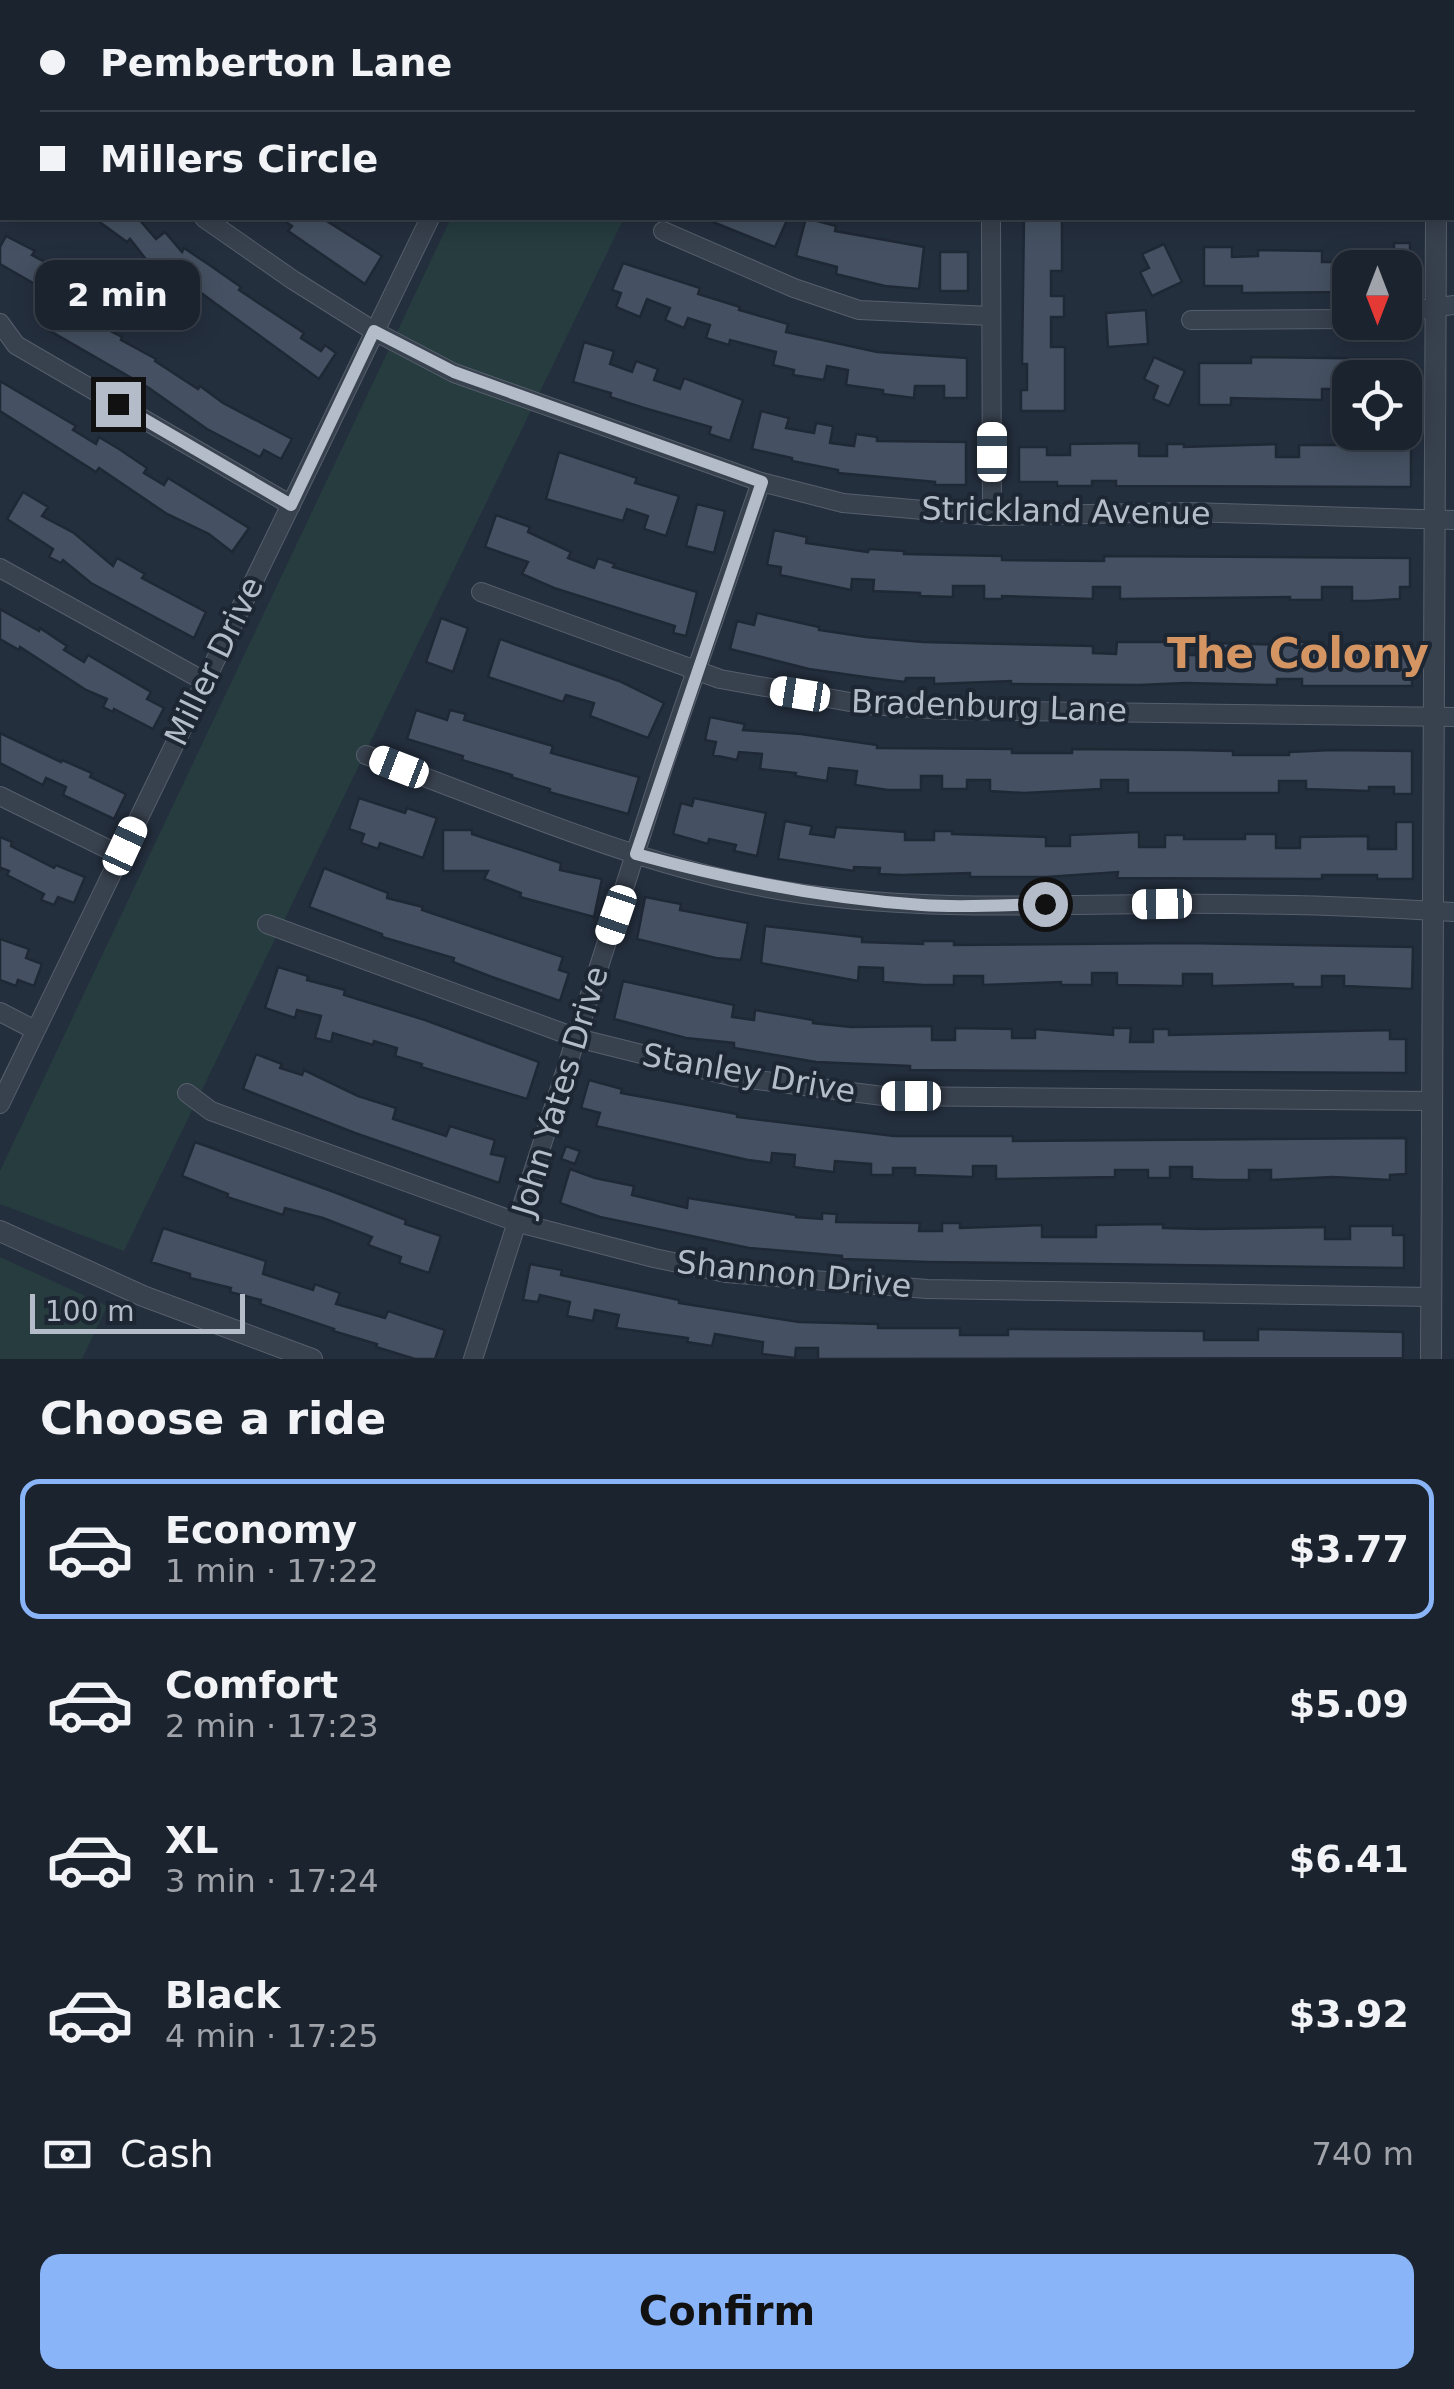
<!DOCTYPE html>
<meta charset="utf-8">
<style>
body{margin:0;font-family:"DejaVu Sans",sans-serif;background:#242b36;color:#f1f3f6;height:100vh;display:flex;flex-direction:column;font-size:38px;white-space:nowrap}
*{box-sizing:border-box;margin:0}
p{font-size:32px;color:#a0a4aa}
.icon{flex:none;width:55px;height:55px;fill:none;stroke:currentColor;stroke-width:2;stroke-linecap:round;stroke-linejoin:round}
.map{position:relative;height:1359px;overflow:hidden}
.panel{display:flex;flex-direction:column;background:#1b232e;flex:1}
.panel>*{flex:none}
.hud{position:absolute;left:0px;top:0px;width:1455px;height:220px;box-shadow:0 5px 25px #0003,0 0 0 2px #39404a;display:grid;align-content:center;height:220px;padding:0 40px;background:#1b232e}
.needle{width:65px;rotate:180deg}
.tools{position:absolute;left:1332px;top:250px;display:grid;gap:20px}
.tools a{display:grid;place-items:center;width:90px;height:90px;border-radius:20px;background:#1b232e;box-shadow:0 5px 25px #0003,0 0 0 2px #39404a;font-size:50px}
.scale{position:absolute;left:30px;bottom:25px;width:215px;box-sizing:border-box;padding-left:10px;border:5px solid #b4bcc9;border-top:0;font-size:28px;line-height:35px;white-space:nowrap;color:#b4bcc9;-webkit-text-stroke:8px #1d2633;paint-order:stroke}
.end{position:absolute;width:45px;height:45px;margin:-22px;border:12px solid #b4bcc9;background:#111;box-shadow:0 0 0 5px #111}
.from{border-radius:50%}
.bubble{position:absolute;height:70px;border-radius:20px;background:#1b232e;box-shadow:0 5px 25px #0003,0 0 0 2px #39404a;font-size:32px;font-weight:700;line-height:70px;text-align:center}
.car{position:absolute;width:30px;height:60px;margin:-30px -15px;border-radius:12px;box-shadow:0 0 8px 2px #0007;background:linear-gradient(#fff 24%,#345 0 40%,#fff 0 76%,#345 0 86%,#fff 0)}
.hud b{display:flex;align-items:center;gap:35px;height:95px;font-size:38px}
.hud b+b{border-top:2px solid #39404a}
.hud i{width:25px;height:25px;background:#f1f3f6}
ul{padding:0;list-style:none}
li{display:flex;align-items:center;gap:30px;height:140px;margin:0 20px 15px;padding:0 20px;border:5px solid transparent;border-radius:20px}
li div{flex:1}
li b{display:block;font-size:38px}
li em{font-style:normal;font-weight:700}
li.selected{border-color:#8ab4f8}
li>.icon{width:90px;height:90px;stroke-width:1.5}
h2{padding:0 40px;font-size:45px;line-height:120px}
.pay{display:flex;align-items:center;gap:25px;height:110px;padding:0 40px;font-size:38px}
.pay p{margin-inline-start:auto}
.cta{display:flex;gap:20px;margin-top:auto;padding:20px 40px}
.cta a{flex:1;height:115px;border-radius:20px;background:#8ab4f8;color:#111;font-size:40px;font-weight:700;line-height:115px;text-align:center}
.map>svg:first-child{display:block}
</style>
<div class="map">
<svg width="1454" height="1359" viewBox="0 0 1454 1359">
<rect width="100%" height="100%" fill="#242f3e"/>
<g fill="#263c3f">
<path d="M554,0H730L553,2Z"/>
<path d="M451,218H624L124,1251L0,1204V1171Z"/>
<path d="M0,1257L107,1306L82,1359H0Z"/>
</g>
<g fill="#455162" stroke="#1f2835" stroke-width="2.5">
<path d="M94,218H138L156,239L165,232L182,252L184,248L208,264L241,287L239,290L304,333L301,338L321,351L325,345L336,353L319,379L193,287L191,290L152,267L130,239L127,242Z"/>
<path d="M280,218H322L382,256L365,284L288,231L292,226Z"/>
<path d="M703,218H788L775,247Z"/>
<path d="M806,218L836,226L835,231L924,247L919,289L885,286L836,274L837,267L796,256Z"/>
<path d="M1024,218H1062V271H1051V296H1064V317H1051V347H1065V411H1021V390H1027V364H1022Z"/>
<path d="M6,236L35,251L32,255L67,274L52,301L37,293L40,287L0,264V247Z"/>
<path d="M1394,243H1410V268H1350V292L1242,293V286H1204V247H1232V257L1258,256V250L1322,251V262H1346V252L1394,256Z"/>
<path d="M1164,244L1182,282L1152,296L1140,272L1149,268L1142,254Z"/>
<rect x="940" y="252" width="28" height="39"/>
<path d="M623,263L700,288L698,294L740,307L739,310L788,324L786,332L877,352L967,358V398H944V386H915L914,398L883,394V390L846,385L848,370L827,366L824,380L793,375L794,370L773,365L776,352L730,340L729,345L706,338L710,325L688,318L684,328L665,320L670,308L647,299L640,317L616,307L621,293L612,290Z"/>
<path d="M59,305L122,337L121,340L156,359L155,361L198,389L200,386L223,403L292,439L281,459L264,450L260,457L207,429L149,388L45,328Z"/>
<path d="M1146,310L1148,344L1108,347L1106,313Z"/>
<path d="M584,342L614,351L610,364L632,372L636,361L658,369L654,380L680,389L684,378L743,400L730,441L709,434L711,427L644,408L610,397L611,393L573,382Z"/>
<path d="M1154,357L1185,371L1169,406L1153,399L1158,386L1144,379Z"/>
<path d="M1251,357L1408,359V378H1350V389H1322V400L1231,398V405H1199V363H1251Z"/>
<path d="M0,381L76,426L73,430L96,444L99,437L119,449L147,468L144,473L164,485L168,478L249,528L232,552L209,534L167,514L99,468L96,472L0,411Z"/>
<path d="M761,411L789,418L786,428L814,433L816,423L833,426L830,443L854,446L856,434L877,437V441L966,442V485H935V482L838,473V470L792,461V458L752,449Z"/>
<path d="M1139,443V456H1167V444H1184V447L1276,444V457H1299V445H1411V487L1116,486V481H1092V486H1057V482H1019V447H1047V455H1070V444Z"/>
<path d="M559,452L637,478L635,483L679,496L666,536L644,529L648,516L627,509L623,521L546,499Z"/>
<path d="M23,492L48,507L42,516L74,533L113,566L117,558L145,574L142,578L206,612L194,638L91,583L63,560L61,563L49,557L53,549L7,519Z"/>
<path d="M697,504L725,511L714,553L686,546Z"/>
<path d="M496,515L530,527L528,532L571,552L568,558L594,568L598,558L615,564L613,567L697,592L686,636L673,633L675,626L554,588L522,574L528,562L485,547Z"/>
<path d="M774,530L807,537L806,543L868,552L869,549L904,551V554L1002,556V560L1104,561V556L1410,558V587H1400V599L1368,601H1352V587H1322V600H1290V597L1120,599V587H1093V599L1002,596V599H984V586H953V597L920,596V593L873,591L874,580L852,579L851,590L780,575L781,567L767,565Z"/>
<path d="M0,609L39,631L40,628L67,646L64,650L84,662L88,655L151,692L147,699L164,708L153,729L114,709L113,712L103,707L107,699L86,690L20,647L19,650L0,639Z"/>
<path d="M757,613L819,627V630L866,637L923,642L1093,646V653L1116,654L1117,642H1185V655H1213V643L1291,645V642H1323V655H1346V644L1412,643V686H1302V679H1277V685L1185,683L1139,685L1011,684V681L934,684V678H906L905,682L872,678L809,669L730,649L737,621L754,625Z"/>
<path d="M441,618L468,628L453,672L426,662Z"/>
<path d="M500,639L619,681L664,703L648,738L590,716L594,703L566,695L563,702L488,677Z"/>
<path d="M416,710L447,720L450,710L466,714L464,720L553,746L551,753L639,777L628,814L549,792L550,789L511,777L512,775L462,760L463,756L407,739Z"/>
<path d="M710,717L745,724L743,730L801,734L877,745V748L1012,749V753H1072V749L1190,750L1233,751V755H1289V752L1332,750L1412,751V794H1394V787H1369V791L1306,789V781H1279V793H1128V780H1101V789L1024,793L990,791V780H967V789H942V776H921V790H888L855,785L857,771L829,768L827,781L795,776L796,773L760,769L762,754L739,752L737,760L713,755L716,742L705,740Z"/>
<path d="M0,733L61,762L62,760L92,773L90,777L126,794L114,819L63,795L66,787L46,778L43,785L0,763Z"/>
<path d="M359,798L405,813L407,808L437,818L423,858L380,843L378,849L361,843L364,834L349,829Z"/>
<path d="M694,798L766,813L757,856L734,851L736,845L709,839L708,844L673,834L681,803L692,806Z"/>
<path d="M785,821L812,826L810,834L834,837L836,827L905,832V840H934V831H952V834L1046,837V846H1070V835L1139,832V847H1165V835H1184V839H1245V834H1276V848H1300V837L1368,836V849H1396V822H1413V879H1377V875H1322V879L1117,878L1118,872L1046,877H970V873L902,875L879,874L880,868L854,867V871L778,859Z"/>
<path d="M443,830H472V834L561,863L560,870L602,879L594,917L520,897L521,893L484,879L488,871H443Z"/>
<path d="M0,837L12,842L11,846L54,868L56,865L85,877L74,903L58,897L54,905L41,900L44,894L7,875L9,871L1,868L0,871Z"/>
<path d="M324,868L388,893L387,898L423,907L422,910L563,957L559,970L569,973L560,1001L492,977L453,962L454,958L382,937V934L309,907Z"/>
<path d="M645,897L681,904L680,910L748,923L741,960L716,958L637,939Z"/>
<path d="M765,926L862,937V942L923,944V941H954V945L1183,943L1413,947L1412,989L1344,986V976H1322V987H1293V984L1212,986V974H1183V986L1117,985V973H1092V985H1061V982L983,985V976H954V985H923L883,982V968L859,967L858,981L761,963Z"/>
<path d="M0,939L29,949L26,958L42,964L34,986L18,980L16,986L0,980Z"/>
<path d="M278,967L308,976L307,980L345,990L344,995L425,1020L539,1062L527,1099L421,1067L422,1064L395,1056L397,1048L374,1041L373,1045L333,1033L331,1042L315,1038L321,1016L297,1010L295,1018L265,1008Z"/>
<path d="M623,981L734,1005L732,1017L754,1020L755,1010L813,1020V1023L851,1027L932,1026V1040H955V1028L1012,1029V1038H1035V1029L1113,1035V1028H1131L1130,1042H1153V1029H1169V1035L1390,1030V1039H1406V1073L910,1070V1066L816,1062L734,1048V1043L686,1038L614,1019Z"/>
<path d="M256,1054L282,1064L280,1068L302,1075L304,1070L358,1096L396,1108L393,1119L446,1136L450,1126L495,1140L491,1154L506,1157L499,1183L355,1133L243,1089Z"/>
<path d="M589,1080L622,1089L621,1093L737,1114V1117L894,1136H1013V1141L1406,1138V1174L1390,1175V1180L1333,1177L1271,1180V1170H1249V1180H1218L1192,1179V1167H1170V1178H1148V1170H1115V1177L996,1179V1166H973V1177L915,1175V1168H893V1175H871V1164L835,1161L834,1172L816,1170L794,1167L795,1155L772,1153L771,1163L748,1160L596,1126L600,1113L581,1108Z"/>
<path d="M195,1142L334,1192L406,1220L405,1224L441,1236L429,1273L399,1263L401,1257L368,1245L372,1237L323,1218L285,1208L283,1215L227,1197L228,1194L182,1176Z"/>
<path d="M566,1146L580,1151L575,1164L561,1159Z"/>
<path d="M570,1169L595,1178L634,1186L632,1195L687,1208L688,1198L796,1215V1217L822,1219V1213L837,1214L836,1222L920,1223L919,1231H942V1223H960V1228L1042,1225V1237H1096V1225L1163,1224V1228L1205,1229L1325,1227V1239H1350V1226H1393V1235H1404V1268L929,1262L842,1259V1256L749,1248L600,1217L560,1203Z"/>
<path d="M163,1228L266,1261L263,1274L313,1290L315,1284L340,1293L336,1304L385,1318L388,1311L445,1330L435,1359H415L376,1347L377,1344L333,1331L334,1329L260,1304L261,1300L230,1292L231,1288L190,1278V1274L151,1262Z"/>
<path d="M530,1264L562,1270L561,1275L679,1300V1303L799,1322L878,1324V1328H960V1335H1008V1329L1204,1331V1340H1258V1329L1403,1332V1358L818,1359V1348H796L795,1358L762,1354L763,1342L715,1334L712,1346L687,1342L688,1338L616,1328L619,1315L595,1310L593,1321L567,1316L570,1302L540,1295L538,1302L523,1300Z"/>
</g>
<g fill="none" stroke-linecap="round" stroke-linejoin="round">
<defs>
<g id="minor">
<path d="M249,0L253,2"/>
<path d="M534,2L535,0"/>
<path d="M993,2V0"/>
<path d="M0,103H2"/>
<path d="M204,218L293,280L374,331L454,373L761,482L843,503L992,516L1188,512L1454,520"/>
<path d="M991,218L992,516"/>
<path d="M663,231L794,288L859,310L991,316"/>
<path d="M1405,312L1454,305"/>
<path d="M1191,320L1350,319"/>
<path d="M0,323L16,345L291,505"/>
<path d="M0,568L204,681"/>
<path d="M481,592L720,679L867,705L947,710L1454,717"/>
<path d="M366,755C508,807 653,873 804,894C920,910 1036,905 1152,904C1252,903 1354,906 1454,912"/>
<path d="M0,796L120,855"/>
<path d="M267,924L577,1038L734,1077L883,1096L1432,1101"/>
<path d="M0,1012L35,1030"/>
<path d="M187,1093L211,1111L519,1223L654,1258L726,1273L927,1289L1432,1297"/>
<path d="M0,1104L430,218"/>
<path d="M473,1359L664,764L761,482"/>
</g>
<g id="tertiary">
<path d="M1437,2V0"/>
<path d="M0,1231L143,1296L312,1359"/>
<path d="M1431,1359L1436,218"/>
</g>
</defs>
<use href="#minor" stroke="#565f6c" stroke-width="20"/>
<use href="#tertiary" stroke="#565f6c" stroke-width="22"/>
<use href="#minor" stroke="#38414e" stroke-width="18"/>
<use href="#tertiary" stroke="#38414e" stroke-width="20"/>
</g>
<g fill="none" stroke-linecap="round" stroke-linejoin="round">
<path stroke="#b4bcc9" stroke-width="12" d="M118,404L291,505L374,331L454,372L762,482L636,854C731,880 824,898 922,905C963,908 1004,905 1045,904"/>
</g>
<g text-anchor="middle" stroke-width="8" stroke-linejoin="round" paint-order="stroke">
<g font-size="32" fill="#b4bcc9" stroke="#1d2633">
<text transform="translate(1066 511) rotate(1)" y="11">Strickland Avenue</text>
<text transform="translate(214 661) rotate(-64)" y="11">Miller Drive</text>
<text transform="translate(989 706) rotate(2)" y="11">Bradenburg Lane</text>
<text transform="translate(749 1073) rotate(10)" y="11">Stanley Drive</text>
<text transform="translate(560 1091) rotate(-73)" y="11">John Yates Drive</text>
<text transform="translate(794 1274) rotate(6)" y="11">Shannon Drive</text>
</g>
<g font-size="42" font-weight="bold" fill="#d59563" stroke="#1d2633">
<text x="1298" y="668">The Colony</text>
</g>
</g>
</svg>
<div class="tools">
<a><svg class="needle" viewBox="-14 -14 28 28"><path d="M0-13l5 13h-10z" fill="#e53935"/><path d="M0 13l5-13h-10z" fill="#a0a4aa"/></svg></a>
<a><svg class="icon" aria-label="locate" viewBox="0 0 24 24"><circle cx="12" cy="12" r="6"/><path d="M12 2v4M12 18v4M2 12h4M18 12h4"/></svg></a>
</div>
<div class="scale">100 m</div>
<i class="end from" style="left:1045px;top:904px"></i>
<i class="end" style="left:118px;top:404px"></i>
<div class="bubble" style="left:35px;top:260px;width:165px">2 min</div>
<i class="car" style="left:992px;top:452px;rotate:0deg"></i>
<i class="car" style="left:800px;top:694px;rotate:279deg"></i>
<i class="car" style="left:399px;top:767px;rotate:291deg"></i>
<i class="car" style="left:125px;top:846px;rotate:25deg"></i>
<i class="car" style="left:1162px;top:904px;rotate:269deg"></i>
<i class="car" style="left:616px;top:915px;rotate:199deg"></i>
<i class="car" style="left:911px;top:1096px;rotate:270deg"></i>
<div class="hud">
<b><i class="from"></i>Pemberton Lane</b>
<b><i></i>Millers Circle</b>
</div>
</div>
<section class="panel">
<h2>Choose a ride</h2>
<ul>
<li class="selected"><svg class="icon" aria-label="car" viewBox="0 0 24 24"><path d="M5 17H2v-5l4-1 3-4h7l3 4 3 1v5h-3M9 17h6M6 11h13"/><circle cx="7" cy="17" r="2"/><circle cx="17" cy="17" r="2"/></svg><div><b>Economy</b><p>1 min · 17:22</p></div><em>$3.77</em></li>
<li><svg class="icon" aria-label="car" viewBox="0 0 24 24"><path d="M5 17H2v-5l4-1 3-4h7l3 4 3 1v5h-3M9 17h6M6 11h13"/><circle cx="7" cy="17" r="2"/><circle cx="17" cy="17" r="2"/></svg><div><b>Comfort</b><p>2 min · 17:23</p></div><em>$5.09</em></li>
<li><svg class="icon" aria-label="car" viewBox="0 0 24 24"><path d="M5 17H2v-5l4-1 3-4h7l3 4 3 1v5h-3M9 17h6M6 11h13"/><circle cx="7" cy="17" r="2"/><circle cx="17" cy="17" r="2"/></svg><div><b>XL</b><p>3 min · 17:24</p></div><em>$6.41</em></li>
<li><svg class="icon" aria-label="car" viewBox="0 0 24 24"><path d="M5 17H2v-5l4-1 3-4h7l3 4 3 1v5h-3M9 17h6M6 11h13"/><circle cx="7" cy="17" r="2"/><circle cx="17" cy="17" r="2"/></svg><div><b>Black</b><p>4 min · 17:25</p></div><em>$3.92</em></li>
</ul>
<div class="pay"><svg class="icon" aria-label="cash" viewBox="0 0 24 24"><path d="M3 7h18v10H3z"/><circle cx="12" cy="12" r="2"/></svg>Cash<p>740 m</p></div>
<div class="cta"><a>Confirm</a></div>
</section>
